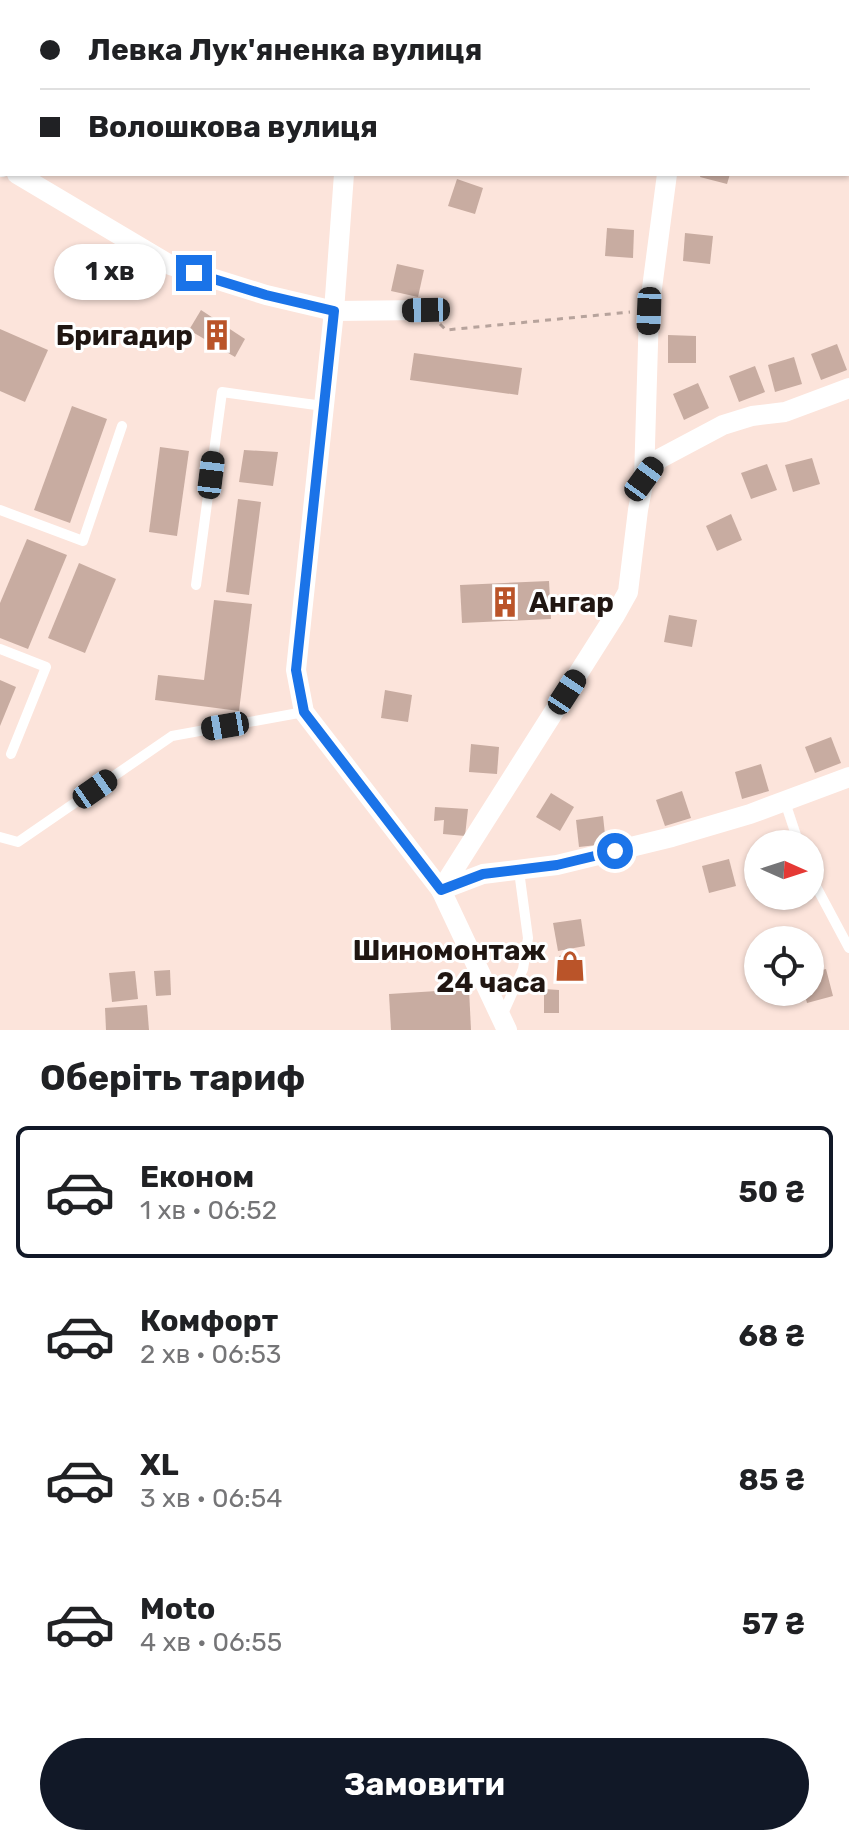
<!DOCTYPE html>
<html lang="uk">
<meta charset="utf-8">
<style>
body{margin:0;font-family:Rubik,sans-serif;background:#f6f6f6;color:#202124;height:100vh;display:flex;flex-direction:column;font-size:30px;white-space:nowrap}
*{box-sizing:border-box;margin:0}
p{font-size:26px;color:#757577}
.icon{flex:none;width:44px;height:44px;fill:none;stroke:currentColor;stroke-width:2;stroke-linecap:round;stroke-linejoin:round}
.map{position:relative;height:1030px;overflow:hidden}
.side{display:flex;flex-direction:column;background:#fff;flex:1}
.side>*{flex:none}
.banner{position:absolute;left:0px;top:0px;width:850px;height:176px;box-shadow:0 2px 6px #0004;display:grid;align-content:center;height:176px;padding:0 40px;background:#fff}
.needle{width:52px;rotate:93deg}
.buttons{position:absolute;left:744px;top:830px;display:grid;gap:16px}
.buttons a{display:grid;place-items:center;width:80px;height:80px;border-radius:50%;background:#fff;box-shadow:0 2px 6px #0004;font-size:40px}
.end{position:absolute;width:36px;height:36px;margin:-18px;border:10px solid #1a73e8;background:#fff;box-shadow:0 0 0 4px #fff}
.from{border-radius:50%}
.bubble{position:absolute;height:56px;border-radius:28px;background:#fff;box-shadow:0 2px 6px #0004;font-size:26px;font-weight:700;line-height:56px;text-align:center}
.car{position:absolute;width:24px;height:48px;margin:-24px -12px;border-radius:10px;box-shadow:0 0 6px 2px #0007;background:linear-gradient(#222 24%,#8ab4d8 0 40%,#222 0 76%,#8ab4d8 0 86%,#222 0)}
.banner b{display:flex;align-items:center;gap:28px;height:76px;font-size:30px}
.banner b+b{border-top:2px solid #e0e0e0}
.banner i{width:20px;height:20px;background:#202124}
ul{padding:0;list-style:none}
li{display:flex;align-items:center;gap:24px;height:132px;margin:0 16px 12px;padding:0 24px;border:4px solid transparent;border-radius:12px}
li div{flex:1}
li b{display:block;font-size:30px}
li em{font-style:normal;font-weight:700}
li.active{border-color:#111827}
li>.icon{width:72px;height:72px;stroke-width:1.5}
h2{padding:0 40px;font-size:36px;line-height:96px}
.action{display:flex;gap:16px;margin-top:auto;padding:16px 40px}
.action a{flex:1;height:92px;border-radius:48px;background:#111827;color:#fff;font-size:32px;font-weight:700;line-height:92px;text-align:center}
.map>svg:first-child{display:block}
</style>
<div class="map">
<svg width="849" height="1030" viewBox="0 0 849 1030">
<rect width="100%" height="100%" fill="#fce4db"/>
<g fill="#c8aca1">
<path d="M701,174H730L727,184L700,177Z"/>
<path d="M457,179L483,188L475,214L448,206Z"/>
<path d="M607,228L634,230L633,258L605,256Z"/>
<path d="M685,233L713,236L710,264L683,261Z"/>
<path d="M397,264L424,270L418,297L391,291Z"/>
<path d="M201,310L245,339L235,357L189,330Z"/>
<path d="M0,329L48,350L25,402L0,391Z"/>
<path d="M668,335L696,336V363H668Z"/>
<path d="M837,344L847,370L821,380L811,354Z"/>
<path d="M414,353L522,368L518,395L410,380Z"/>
<path d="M794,357L802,384L775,392L768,365Z"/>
<path d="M755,366L765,392L739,402L729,376Z"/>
<path d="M698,383L709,408L684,420L673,394Z"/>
<path d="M72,406L107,419L70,523L34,510Z"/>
<path d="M160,447L189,451L177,536L149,532Z"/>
<path d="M244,450L278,452L273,486L239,482Z"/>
<path d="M812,458L820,484L793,492L785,465Z"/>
<path d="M767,464L777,490L751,499L741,473Z"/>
<path d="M238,499L261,502L249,595L226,592Z"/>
<path d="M731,514L742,540L717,551L706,526Z"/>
<path d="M27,539L67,555L28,649L0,638V603Z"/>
<path d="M79,563L116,579L85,653L48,638Z"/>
<path d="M549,581L551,619L462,623L460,585Z"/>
<path d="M214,600L252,604L239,711L155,700L158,675L204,680Z"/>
<path d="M669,615L697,620L692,647L664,642Z"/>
<path d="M0,680L16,687L0,726Z"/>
<path d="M385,690L412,695L408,722L381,718Z"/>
<path d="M831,737L841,763L815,773L805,747Z"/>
<path d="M471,744L499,747L497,774L469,772Z"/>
<path d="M761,764L769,791L742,799L735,772Z"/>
<path d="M682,791L691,818L665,826L656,800Z"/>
<path d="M551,793L574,807L560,831L536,817Z"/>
<path d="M435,807L468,809L465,836L443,834L444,820L434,821Z"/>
<path d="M603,816L606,844L579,847L576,820Z"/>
<path d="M729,859L736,886L709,893L702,866Z"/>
<path d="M581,919L585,946L558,951L553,923Z"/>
<path d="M575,952L581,976L564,979L559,956Z"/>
<path d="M826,969L833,996L807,1003L804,992H810V973Z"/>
<path d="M170,970L171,995L156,996L154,971Z"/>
<path d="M135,971L138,999L112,1002L109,973Z"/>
<path d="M469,989L471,1030H391L389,994Z"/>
<path d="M544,989L559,990V1013H544Z"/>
<path d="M147,1005L149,1030H106L105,1008Z"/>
</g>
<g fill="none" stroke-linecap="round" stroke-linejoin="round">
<path stroke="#b7a39c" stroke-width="3" stroke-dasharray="6 6" stroke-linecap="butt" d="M440,324L446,330L630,312"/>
<g stroke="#fff" stroke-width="10">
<path d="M171,2V0"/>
<path d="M848,30H849"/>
<path d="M0,510L83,541L122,426"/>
<path d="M196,585L222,392L323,406"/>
<path d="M0,649L46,667L11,754"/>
<path d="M785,802L799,844"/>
<path d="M0,837L18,842L172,736L304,712"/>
<path d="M810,875L849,948"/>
<path d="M502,1016L523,969L528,938L519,871"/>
</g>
<g stroke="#fff" stroke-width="20">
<path d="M370,2V0"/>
<path d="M454,2L455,0"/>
<path d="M710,2V0"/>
<path d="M0,166L2,167"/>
<path d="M17,174L170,265L266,295L334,311L426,310"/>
<path d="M344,174L334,311L296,670L304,712L441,890L507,1030"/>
<path d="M644,479L649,311L667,174"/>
<path d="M441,890L614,617L628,592L638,510L644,479L659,459L723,425L752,416L785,412L849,388"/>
<path d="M441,890L483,874L557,865L672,837L750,814L849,777"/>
</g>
</g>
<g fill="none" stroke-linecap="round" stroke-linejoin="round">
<path stroke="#1a73e8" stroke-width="10" d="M194,273L266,295L334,311L296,670L304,712L441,890L483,874L557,865L615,851"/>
</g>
<defs>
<symbol id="building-bare" viewBox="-9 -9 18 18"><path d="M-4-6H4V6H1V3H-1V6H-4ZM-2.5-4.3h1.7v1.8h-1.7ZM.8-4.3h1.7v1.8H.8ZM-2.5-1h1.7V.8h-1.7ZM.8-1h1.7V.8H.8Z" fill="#ba5429" stroke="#fff" stroke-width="2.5" paint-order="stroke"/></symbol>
<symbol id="shop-bare" viewBox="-9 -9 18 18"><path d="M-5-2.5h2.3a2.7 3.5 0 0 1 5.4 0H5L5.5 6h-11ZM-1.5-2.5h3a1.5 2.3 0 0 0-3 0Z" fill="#ba5429" stroke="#fff" stroke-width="2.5" paint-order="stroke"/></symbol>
</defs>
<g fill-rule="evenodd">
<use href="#building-bare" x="195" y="313" width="44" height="44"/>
<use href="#building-bare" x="483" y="580" width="44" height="44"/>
<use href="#shop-bare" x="548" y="944" width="44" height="44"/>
</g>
<g text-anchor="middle" stroke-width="6" stroke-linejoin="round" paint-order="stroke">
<g font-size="28" font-weight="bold" fill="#201612" stroke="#fff" text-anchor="end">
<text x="193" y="345">Бригадир</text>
<text x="529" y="612" text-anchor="start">Ангар</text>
<text x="546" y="960">Шиномонтаж<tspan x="546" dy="32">24 часа</tspan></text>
</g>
</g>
</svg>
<div class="buttons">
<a><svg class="needle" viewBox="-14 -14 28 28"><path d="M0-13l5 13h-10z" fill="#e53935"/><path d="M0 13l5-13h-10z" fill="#757577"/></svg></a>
<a><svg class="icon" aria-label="locate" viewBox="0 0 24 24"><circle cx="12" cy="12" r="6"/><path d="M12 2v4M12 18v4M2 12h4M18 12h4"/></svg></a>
</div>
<i class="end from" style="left:615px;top:851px"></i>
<i class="end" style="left:194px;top:273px"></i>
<div class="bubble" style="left:54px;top:244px;width:112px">1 хв</div>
<i class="car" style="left:426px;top:310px;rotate:269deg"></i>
<i class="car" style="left:649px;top:311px;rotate:182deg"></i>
<i class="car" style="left:211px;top:475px;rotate:7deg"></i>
<i class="car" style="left:644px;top:479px;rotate:36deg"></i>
<i class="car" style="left:567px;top:692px;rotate:33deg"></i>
<i class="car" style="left:225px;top:726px;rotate:260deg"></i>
<i class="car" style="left:95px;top:789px;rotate:55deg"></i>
<div class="banner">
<b><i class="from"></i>Левка Лук'яненка вулиця</b>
<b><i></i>Волошкова вулиця</b>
</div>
</div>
<section class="side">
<h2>Оберіть тариф</h2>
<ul>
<li class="active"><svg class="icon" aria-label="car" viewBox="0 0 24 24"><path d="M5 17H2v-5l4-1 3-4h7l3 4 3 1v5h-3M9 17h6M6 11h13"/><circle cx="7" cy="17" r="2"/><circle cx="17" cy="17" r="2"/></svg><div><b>Економ</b><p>1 хв · 06:52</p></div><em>50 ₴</em></li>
<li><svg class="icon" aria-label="car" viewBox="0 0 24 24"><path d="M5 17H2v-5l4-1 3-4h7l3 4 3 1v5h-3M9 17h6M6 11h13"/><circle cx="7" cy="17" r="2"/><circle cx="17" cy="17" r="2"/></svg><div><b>Комфорт</b><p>2 хв · 06:53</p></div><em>68 ₴</em></li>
<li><svg class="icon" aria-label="car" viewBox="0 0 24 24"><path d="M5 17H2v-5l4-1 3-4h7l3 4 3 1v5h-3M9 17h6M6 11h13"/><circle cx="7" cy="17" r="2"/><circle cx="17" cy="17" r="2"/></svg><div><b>XL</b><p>3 хв · 06:54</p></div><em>85 ₴</em></li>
<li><svg class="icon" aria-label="car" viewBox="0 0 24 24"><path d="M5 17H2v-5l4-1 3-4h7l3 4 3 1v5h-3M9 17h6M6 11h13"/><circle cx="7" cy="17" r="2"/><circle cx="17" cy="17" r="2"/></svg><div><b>Moto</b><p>4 хв · 06:55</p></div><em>57 ₴</em></li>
</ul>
<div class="action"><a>Замовити</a></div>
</section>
